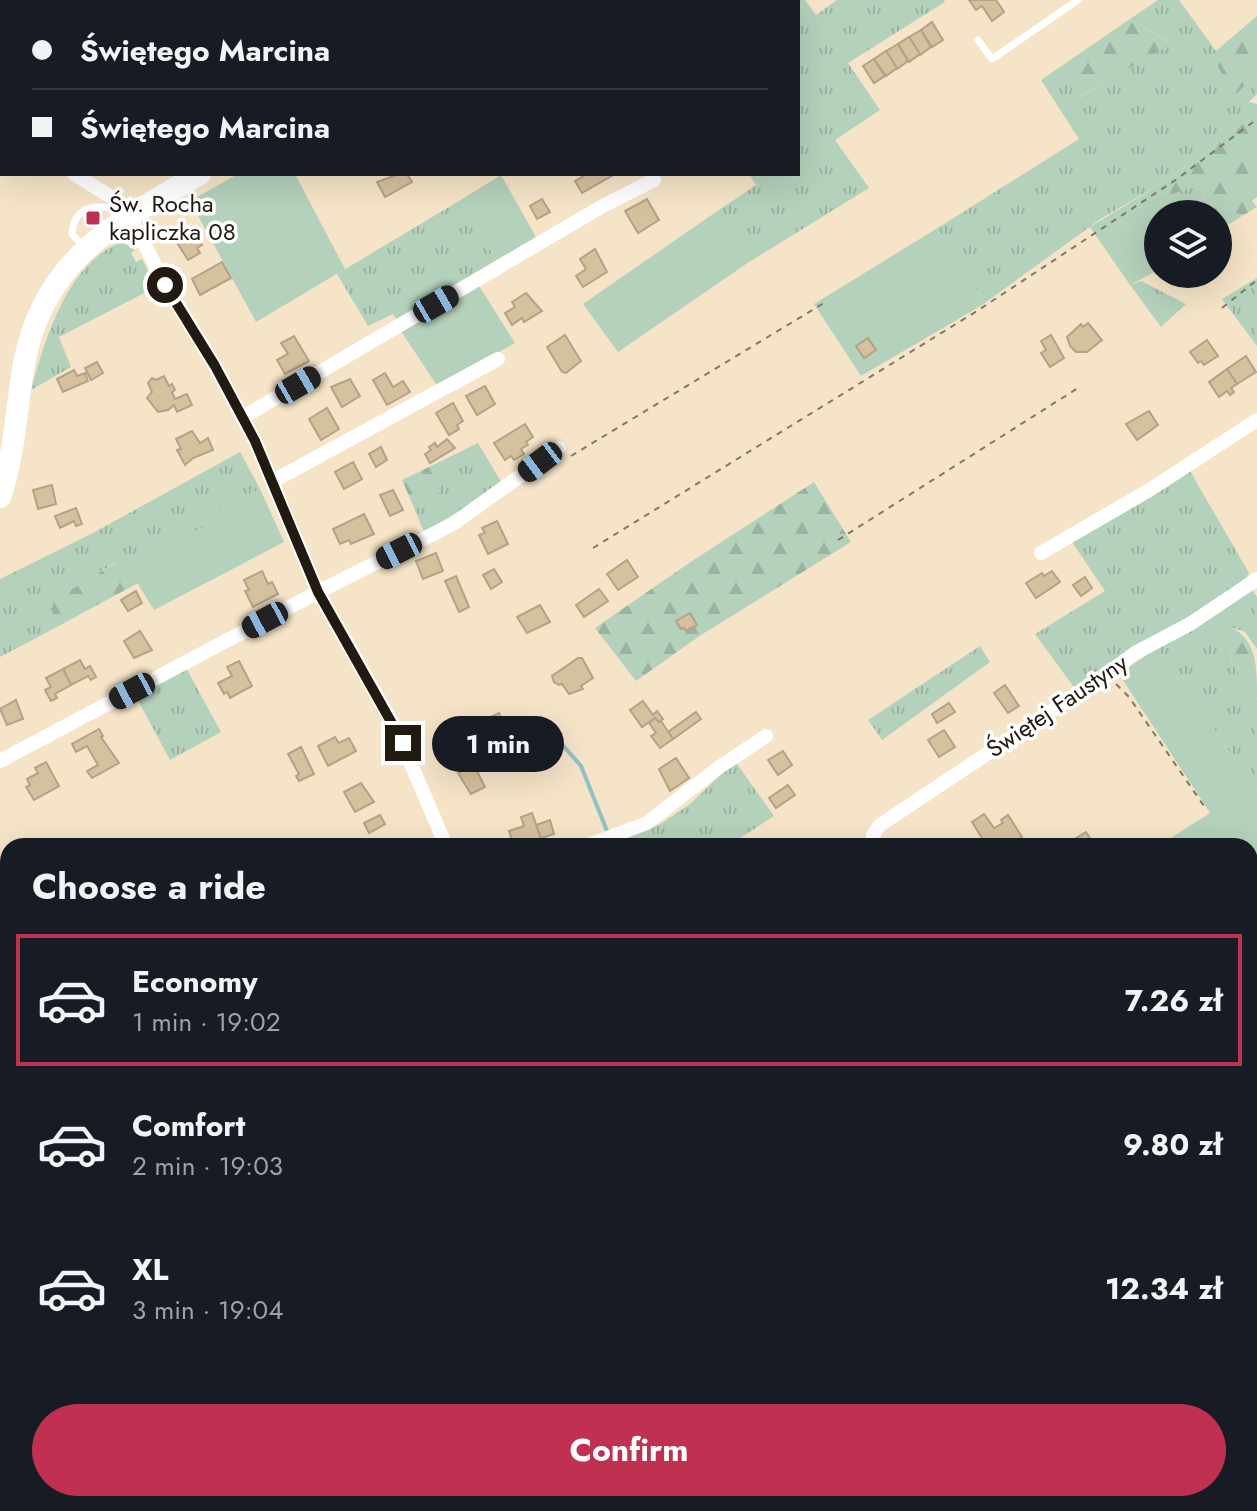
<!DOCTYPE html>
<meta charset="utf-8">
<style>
body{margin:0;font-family:Jost,sans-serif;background:#242831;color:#f1f3f6;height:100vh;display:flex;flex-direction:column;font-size:30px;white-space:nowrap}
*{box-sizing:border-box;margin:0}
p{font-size:26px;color:#9ea1a6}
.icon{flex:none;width:44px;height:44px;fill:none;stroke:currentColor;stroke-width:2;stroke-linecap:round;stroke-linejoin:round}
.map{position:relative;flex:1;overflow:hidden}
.side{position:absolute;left:0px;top:838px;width:1258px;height:674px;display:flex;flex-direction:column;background:#171b24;border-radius:24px 24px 0 0;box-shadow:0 8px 32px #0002}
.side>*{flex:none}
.banner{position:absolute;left:0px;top:0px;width:800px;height:176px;box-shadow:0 8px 32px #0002;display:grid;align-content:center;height:176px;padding:0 32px;background:#171b24}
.fabs{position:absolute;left:1144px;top:200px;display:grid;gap:16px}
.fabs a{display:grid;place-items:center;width:88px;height:88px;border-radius:50%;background:#171b24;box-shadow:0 8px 32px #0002;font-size:40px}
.end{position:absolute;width:36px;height:36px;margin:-18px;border:10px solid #201a10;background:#fff;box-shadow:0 0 0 4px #fff}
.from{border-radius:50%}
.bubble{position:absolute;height:56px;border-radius:28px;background:#171b24;box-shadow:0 8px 32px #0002;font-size:26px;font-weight:700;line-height:56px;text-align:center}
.car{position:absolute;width:24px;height:48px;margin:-24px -12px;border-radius:10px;box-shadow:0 0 6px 2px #0007;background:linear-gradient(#222 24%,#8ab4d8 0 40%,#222 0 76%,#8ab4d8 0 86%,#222 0)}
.banner b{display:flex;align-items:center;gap:28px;height:76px;font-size:30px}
.banner b+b{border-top:2px solid #363941}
.banner i{width:20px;height:20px;background:#f1f3f6}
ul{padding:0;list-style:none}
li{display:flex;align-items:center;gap:24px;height:132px;margin:0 16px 12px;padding:0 16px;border:4px solid transparent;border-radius:0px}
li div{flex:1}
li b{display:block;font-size:30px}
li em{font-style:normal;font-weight:700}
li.active{border-color:#c03050}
li>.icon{width:72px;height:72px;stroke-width:1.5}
h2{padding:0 32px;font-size:36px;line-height:96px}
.action{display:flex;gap:16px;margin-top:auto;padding:16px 32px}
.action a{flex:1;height:92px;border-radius:48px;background:#c03050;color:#fff;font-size:32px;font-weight:700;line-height:92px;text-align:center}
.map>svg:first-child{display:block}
</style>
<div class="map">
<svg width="1257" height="1511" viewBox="0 0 1257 1511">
<defs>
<pattern id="grass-tufts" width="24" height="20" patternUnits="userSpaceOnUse" patternTransform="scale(2)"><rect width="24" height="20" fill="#b4d1bb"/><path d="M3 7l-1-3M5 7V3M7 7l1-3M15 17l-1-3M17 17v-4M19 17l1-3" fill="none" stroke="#9ab3a0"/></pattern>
<pattern id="forest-firs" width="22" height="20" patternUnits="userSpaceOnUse" patternTransform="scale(2)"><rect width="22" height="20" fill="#b4d1bb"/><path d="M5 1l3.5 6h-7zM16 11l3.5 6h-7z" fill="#9ab3a0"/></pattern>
</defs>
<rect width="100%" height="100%" fill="#f5e4c8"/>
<g fill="url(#grass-tufts)">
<path d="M798,0H805L816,15L837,0H944L945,2L848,63L880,110L835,140L869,188L749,262L716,212L756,185L749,174H798V2H795Z"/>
<path d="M1158,0H1179L1216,51L1213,59L1235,94L1257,74V94L1249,102L1257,104V114L1164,182L1102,218L982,305L981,297L936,229L1079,139L1041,80L1060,67L1079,98L1170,43L1130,19Z"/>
<path d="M1200,184L1204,199L1242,216L1218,231V214H1181L1171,195Z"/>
<path d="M459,201L498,262L397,320L393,314L368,326L337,274Z"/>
<path d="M122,242L135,250L131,253L136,262L142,259L156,287L59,337L71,367L31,390C45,340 67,262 122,242Z"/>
<path d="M1257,278V346L1222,299Z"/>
<path d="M1141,281L1186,304L1161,327L1130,285Z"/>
<path d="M478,443L503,485L424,532L415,510L439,491L429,467Z"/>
<path d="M240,452L260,489L220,508L222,517L128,568L116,562L53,601L55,628L0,657V579L93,533Z"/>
<path d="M1190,471L1249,573L1246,579L1076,690L1035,634L1105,591L1072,542Z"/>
<path d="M1251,588L1257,597V649L1245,632L1228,626L1232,664L1257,699V791L1157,648Z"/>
<path d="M980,646L990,662L882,740L868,720Z"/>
<path d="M185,666L221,732L170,760L134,693Z"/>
<path d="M735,761L774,816L728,846H625L620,838L659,825L690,804Z"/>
<path d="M8,1278V1395L0,1398V1283Z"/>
</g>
<g fill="url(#forest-firs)">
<path d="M1257,16V74L1235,95L1213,59L1216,51Z"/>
<path d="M1130,19L1171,44L1078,98L1060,67Z"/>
<path d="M1257,114V197L1252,201L1257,207L1242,216L1204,199L1200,184L1171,195L1164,182Z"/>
<path d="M429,467L440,491L415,510L402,480Z"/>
<path d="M814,482L851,542L701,635L636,681L595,628L692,561Z"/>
<path d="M117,562L128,568L138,583L55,628L52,601Z"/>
<path d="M1228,625C1257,640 1257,665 1257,699L1232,664Z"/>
<path d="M8,999V1102L0,1106V1005Z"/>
<path d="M8,1120V1278L0,1283V1124Z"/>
<path d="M8,1471V1504H918L908,1511H0V1472Z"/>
</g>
<g fill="#b4d1bb">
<path d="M238,174H295L345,269L256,322L190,201Z"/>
<path d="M501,175L537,239L498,262L459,201Z"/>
<path d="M1164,182L1181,214H1158V270L1130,285L1090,227Z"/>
<path d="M716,212L749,262L618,352L583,304Z"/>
<path d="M936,229L981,297L982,305L861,376L814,304Z"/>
<path d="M479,286L515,343L438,387L401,331Z"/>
<path d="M260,489L284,542L154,610L128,568L222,517L220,508Z"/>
<path d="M1157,648L1257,791V960L1250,951V846H1168L1166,841L1210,813L1119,674Z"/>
</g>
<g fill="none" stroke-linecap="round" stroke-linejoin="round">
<g stroke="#90c2c4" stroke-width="4">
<path d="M552,733L581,766L613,846"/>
<path d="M1250,1000L1257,995"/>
<path d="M0,1242L8,1237"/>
</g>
</g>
<g fill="#d6c19e" stroke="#b2a288" stroke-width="2">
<path d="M969,0H996L1004,12L992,21L982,6L976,10Z"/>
<path d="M932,22L943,40L932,47L921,30Z"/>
<path d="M921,30L931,47L920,55L909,37Z"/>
<path d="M909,37L920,54L909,62L898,44Z"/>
<path d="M898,44L908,61L897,69L886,51Z"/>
<path d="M886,51L897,68L886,76L874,59Z"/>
<path d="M874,59L885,76L874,83L863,66Z"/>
<path d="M399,174H407L412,182L385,197L377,182Z"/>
<path d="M587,174H615L582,193L575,181Z"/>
<path d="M542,199L550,212L537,219L530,206Z"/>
<path d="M647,199L659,220L638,233L625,211Z"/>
<path d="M194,228L202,245L197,248L200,253L188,260L174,238Z"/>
<path d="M595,249L607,272L583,287L576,276L586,269L580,259Z"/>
<path d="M222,262L231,278L200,295L192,279Z"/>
<path d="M526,293L542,311L524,322L522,318L512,325L505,313L515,307L512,302Z"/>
<path d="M1088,323L1102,340L1087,352H1076L1070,346L1067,337L1081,324L1083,327Z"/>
<path d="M565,335L581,361L566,373L562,372L547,347Z"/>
<path d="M1051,335L1064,358L1050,367L1041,353L1046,350L1041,341Z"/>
<path d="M294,336L309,361L285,374L277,360L288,354L281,343Z"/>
<path d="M868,338L876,350L864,358L856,346Z"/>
<path d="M1207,340L1218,356L1204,365L1201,361L1198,363L1190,352Z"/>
<path d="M1246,356L1256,372L1237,384L1227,369Z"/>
<path d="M97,362L103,373L91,380L85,368Z"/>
<path d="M1227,369L1237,384L1231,388L1234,392L1230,395L1227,391L1219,397L1209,382Z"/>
<path d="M74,370L77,376L85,373L88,381L63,392L57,379Z"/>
<path d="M385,373L393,387L403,381L410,392L387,405L373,380Z"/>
<path d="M164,376L169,386L172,384L175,390L172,392L175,399L187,394L192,405L177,412L174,405L168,410L158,412L147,398L152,392L148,383L152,378L156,380Z"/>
<path d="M350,379L360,396L342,407L331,387Z"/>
<path d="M485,386L495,404L477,415L466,396Z"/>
<path d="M453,403L463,421L457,425L459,429L449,435L436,413Z"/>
<path d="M327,408L339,429L321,440L309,419Z"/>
<path d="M1149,411L1158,425L1137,440L1126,424Z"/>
<path d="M525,424L533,437L526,442L528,445L521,449L524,454L514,460L511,456L505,460L494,443Z"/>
<path d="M192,431L200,443L208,438L213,450L193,458L185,465L177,450L181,449L176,439Z"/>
<path d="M447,439L455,448L430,463L425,454L431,450L429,447L435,443L437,447Z"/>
<path d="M381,447L387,460L376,467L369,454Z"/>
<path d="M353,462L362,479L344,489L335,472Z"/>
<path d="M52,485L56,504L38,509L33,490Z"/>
<path d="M393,490L403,510L390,516L380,495Z"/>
<path d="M76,508L82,524L76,526L74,521L60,528L55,516Z"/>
<path d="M364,514L374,534L351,544L349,540L340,544L333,529Z"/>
<path d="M497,521L508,544L488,554L479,535L485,533L482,528Z"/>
<path d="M436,553L443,571L423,579L416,561Z"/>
<path d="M627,560L638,577L618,590L607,574Z"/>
<path d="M494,569L502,582L491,589L483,575Z"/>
<path d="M262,571L268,584L272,582L278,594L253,607L245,591L249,590L244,580Z"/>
<path d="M1052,571L1060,582L1036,598L1026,583L1042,573L1044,576Z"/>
<path d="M456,576L469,607L459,612L445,581Z"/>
<path d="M1085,577L1092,588L1081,596L1073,585Z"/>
<path d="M599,589L608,601L584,617L576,605Z"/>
<path d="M136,591L142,603L128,611L121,600Z"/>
<path d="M540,605L550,622L527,633L517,617Z"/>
<path d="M690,613L697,625L686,631L684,628L681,629L676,621Z"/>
<path d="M140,631L152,650L134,658L124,641Z"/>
<path d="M578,658H582L593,678L581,686L583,689L569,694L562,684L559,685L554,682L552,676Z"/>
<path d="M80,660L85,669L90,666L96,677L91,680L88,676L71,685L63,669Z"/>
<path d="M239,661L252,686L230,698L227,692L224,694L218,683L232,676L227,667Z"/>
<path d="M63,669L71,685L55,694L57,698L51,701L45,690L51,687L46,678Z"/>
<path d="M1005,685L1019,706L1008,713L994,693Z"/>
<path d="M16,700L23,719L7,725L0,709Z"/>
<path d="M643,701L653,715L657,711L663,719L659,722L655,718L642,727L630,710Z"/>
<path d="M949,703L955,712L937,723L932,714Z"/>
<path d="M696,712L701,719L673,739L668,732Z"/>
<path d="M499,713L506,729L493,735L486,719Z"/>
<path d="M655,718L659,722L661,721L673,739L660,748L651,736L656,733L649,723Z"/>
<path d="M465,723L475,743L450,758L441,739Z"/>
<path d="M99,729L103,736L101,737L119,763L92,778L87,771L98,765L87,746L76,752L72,744Z"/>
<path d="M944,730L955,747L939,757L928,740Z"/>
<path d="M335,737L339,743L349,738L356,751L328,766L318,746Z"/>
<path d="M301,747L314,774L299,781L296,776L299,774L288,754Z"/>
<path d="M783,751L792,765L778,775L768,760Z"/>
<path d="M676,758L689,778L670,791L659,769Z"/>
<path d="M46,762L59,786L34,800L26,787L30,785L27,779L38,773L35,768Z"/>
<path d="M474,765L485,787L471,794L458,773Z"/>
<path d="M361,783L374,802L355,812L344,792Z"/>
<path d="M788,785L795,795L776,808L769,798Z"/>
<path d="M532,813L541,838L514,846L509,831L524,826L521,817Z"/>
<path d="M984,814L994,828L1003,823L1001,820L1008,815L1022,837L1012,846H987L972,822Z"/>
<path d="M380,815L385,824L369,833L364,823Z"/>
<path d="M550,820L554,834L541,838L536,825Z"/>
<path d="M1086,832L1095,846H1075L1073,840Z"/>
<path d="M1250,1405L1257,1414V1440L1253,1434L1250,1437Z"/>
<path d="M8,1415V1440L2,1443L0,1419Z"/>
</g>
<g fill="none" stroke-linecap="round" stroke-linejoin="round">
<g stroke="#837866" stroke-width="2" stroke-dasharray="6 6" stroke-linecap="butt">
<path d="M1222,308L1257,280"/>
<path d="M571,456L824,303"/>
<path d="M838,540L1078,388"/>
<path d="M593,548L977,311L1177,179L1257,119"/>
<path d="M1116,684L1129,697L1206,809"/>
<path d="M273,1504L276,1511"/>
<path d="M678,1504L685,1511"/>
<path d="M795,1504L797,1511"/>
<path d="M364,1511L366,1504"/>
<path d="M471,1511L477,1504"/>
<path d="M566,1511L570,1504"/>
<path d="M588,1511L590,1504"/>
</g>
<g stroke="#fff" stroke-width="7">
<path d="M978,40L992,59L1078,0"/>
<path d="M84,247L72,234C74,203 101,203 124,213"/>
</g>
<g stroke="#fff" stroke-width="14">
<path d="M11,0L12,2"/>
<path d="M220,0L221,2"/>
<path d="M74,174L124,205L164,282L215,366L255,441L318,592L397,731L446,846"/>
<path d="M243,417L601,207L654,180"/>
<path d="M273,481L498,359"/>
<path d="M1041,553L1151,489L1257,420"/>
<path d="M0,761L318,592L453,524L559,448"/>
<path d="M586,846L647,823L718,768L766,736"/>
<path d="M876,846L873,835L880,825L1107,674L1135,653L1190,624L1257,579"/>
<path d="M0,1116L8,1111"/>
<path d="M1250,1279L1257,1274"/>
<path d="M0,1467L8,1466"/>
<path d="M1250,1474L1257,1468"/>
<path d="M721,1504L725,1511"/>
<path d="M904,1511L914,1504"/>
<path d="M1199,1511L1208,1504"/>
</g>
<g stroke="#fff" stroke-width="22">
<path d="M495,2L498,0"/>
<path d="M0,497C15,454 16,409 24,364C43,259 117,222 200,174"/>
</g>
</g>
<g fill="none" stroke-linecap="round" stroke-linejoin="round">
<path stroke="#201a10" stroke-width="10" d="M165,285L215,366L255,441L318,592L403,743"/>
</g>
<rect fill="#c03050" stroke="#fff" stroke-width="3" x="85" y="210" width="16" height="16" rx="4"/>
<g text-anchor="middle" stroke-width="7" stroke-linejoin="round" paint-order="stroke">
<g font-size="24" fill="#201a10" stroke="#fff" text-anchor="start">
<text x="109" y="212">Św. Rocha<tspan x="109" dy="28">kapliczka 08</tspan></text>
</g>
<g font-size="24" fill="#201a10" stroke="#fff">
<text transform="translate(1057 706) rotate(-34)" y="8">Świętej Faustyny</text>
</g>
</g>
</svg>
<div class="fabs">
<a><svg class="icon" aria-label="layers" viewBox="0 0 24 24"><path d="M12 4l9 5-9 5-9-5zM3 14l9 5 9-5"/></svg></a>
</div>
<i class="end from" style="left:165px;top:285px"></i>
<i class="end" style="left:403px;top:743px"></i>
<div class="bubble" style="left:432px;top:716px;width:132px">1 min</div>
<i class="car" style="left:436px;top:304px;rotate:60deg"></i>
<i class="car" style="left:298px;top:385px;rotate:60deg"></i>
<i class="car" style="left:540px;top:462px;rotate:233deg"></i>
<i class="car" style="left:399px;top:551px;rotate:243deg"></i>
<i class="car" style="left:265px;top:620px;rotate:242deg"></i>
<i class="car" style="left:132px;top:691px;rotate:242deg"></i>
<div class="banner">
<b><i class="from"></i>Świętego Marcina</b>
<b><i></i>Świętego Marcina</b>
</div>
<section class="side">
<h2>Choose a ride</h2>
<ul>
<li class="active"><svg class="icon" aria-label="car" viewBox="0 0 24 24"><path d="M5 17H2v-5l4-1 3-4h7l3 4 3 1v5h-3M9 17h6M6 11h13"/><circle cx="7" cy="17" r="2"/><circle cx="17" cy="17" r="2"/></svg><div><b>Economy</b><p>1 min · 19:02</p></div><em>7.26 zł</em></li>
<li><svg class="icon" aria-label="car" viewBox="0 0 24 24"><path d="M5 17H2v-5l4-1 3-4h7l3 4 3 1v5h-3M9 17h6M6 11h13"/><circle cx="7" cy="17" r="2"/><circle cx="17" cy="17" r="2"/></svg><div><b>Comfort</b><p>2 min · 19:03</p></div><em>9.80 zł</em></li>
<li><svg class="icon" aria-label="car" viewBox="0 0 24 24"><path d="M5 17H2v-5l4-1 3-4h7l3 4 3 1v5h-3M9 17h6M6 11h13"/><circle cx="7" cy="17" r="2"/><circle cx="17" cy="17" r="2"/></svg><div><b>XL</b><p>3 min · 19:04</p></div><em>12.34 zł</em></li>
</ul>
<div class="action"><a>Confirm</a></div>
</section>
</div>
